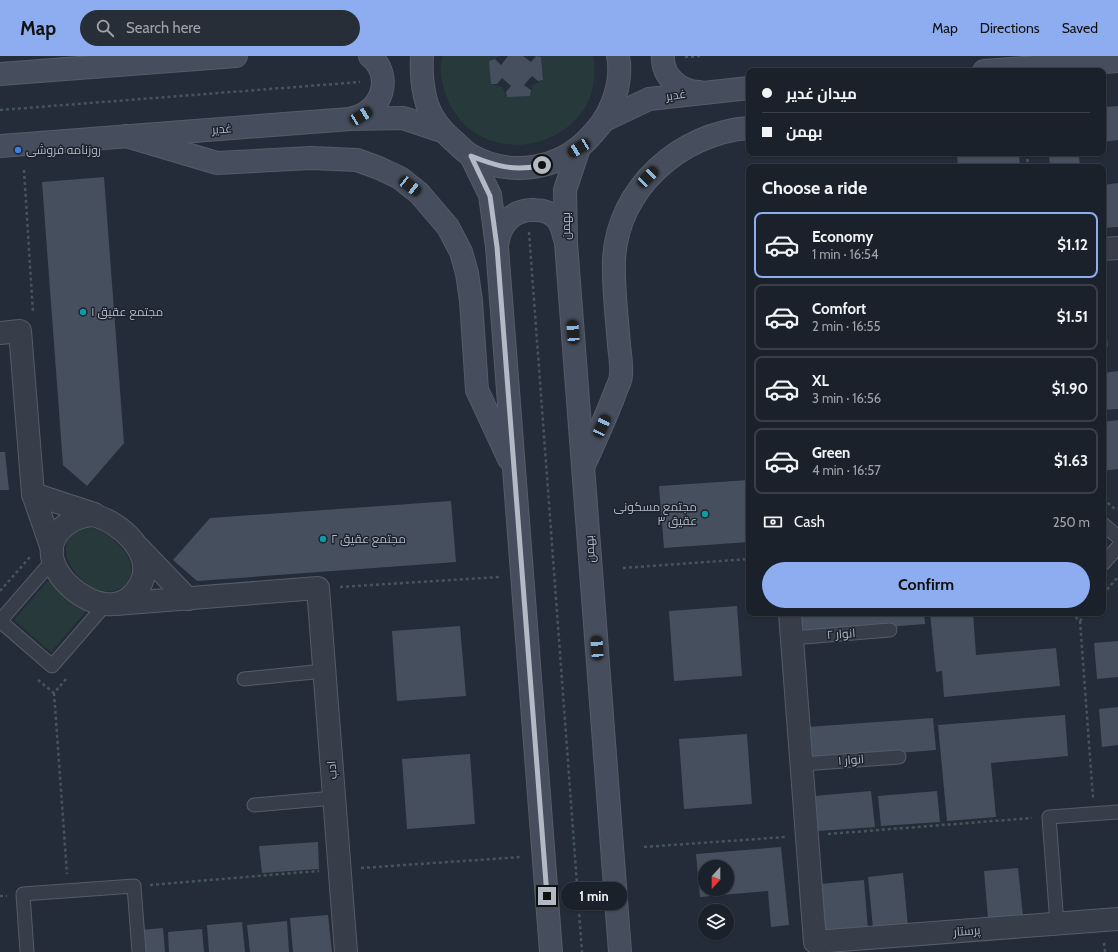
<!DOCTYPE html>
<meta charset="utf-8">
<style>
body{margin:0;font-family:Cabin,Cairo,sans-serif;background:#282e37;color:#f1f3f6;height:100vh;display:flex;flex-direction:column;font-size:15px;white-space:nowrap}
*{box-sizing:border-box;margin:0}
p{font-size:13px;color:#a0a3a9}
.icon{flex:none;width:22px;height:22px;fill:none;stroke:currentColor;stroke-width:2;stroke-linecap:round;stroke-linejoin:round}
.map{position:relative;flex:1;overflow:hidden}
.details{position:absolute;left:746px;top:108px;width:360px;height:452px;display:flex;flex-direction:column;background:#1b212b;border-radius:8px;box-shadow:0 1px 3px #0004,0 0 0 1px #393e47}
.details>*{flex:none}
.guide{position:absolute;left:746px;top:12px;width:360px;height:88px;border-radius:8px;box-shadow:0 1px 3px #0004,0 0 0 1px #393e47;display:grid;align-content:center;height:88px;padding:0 16px;background:#1b212b}
.needle{width:26px;rotate:201deg}
.buttons{position:absolute;left:698px;top:804px;display:grid;gap:8px}
.buttons a{display:grid;place-items:center;width:36px;height:36px;border-radius:50%;background:#1b212b;box-shadow:0 1px 3px #0004,0 0 0 1px #393e47;font-size:20px}
.end{position:absolute;width:18px;height:18px;margin:-9px;border:5px solid #b3b9c5;background:#111;box-shadow:0 0 0 2px #111}
.from{border-radius:50%}
.bubble{position:absolute;height:28px;border-radius:14px;background:#1b212b;box-shadow:0 1px 3px #0004,0 0 0 1px #393e47;font-size:13px;font-weight:700;line-height:28px;text-align:center}
.car{position:absolute;width:12px;height:24px;margin:-12px -6px;border-radius:5px;box-shadow:0 0 3px 1px #0007;background:linear-gradient(#222 24%,#8ab4d8 0 40%,#222 0 76%,#8ab4d8 0 86%,#222 0)}
.guide b{display:flex;align-items:center;gap:14px;height:38px;font-size:15px}
.guide b+b{border-top:1px solid #393e47}
.guide i{width:10px;height:10px;background:#f1f3f6}
ul{padding:0;list-style:none}
li{display:flex;align-items:center;gap:12px;height:66px;margin:0 8px 6px;padding:0 8px;border:2px solid #393e47;border-radius:8px}
li div{flex:1}
li b{display:block;font-size:15px}
li em{font-style:normal;font-weight:700}
li.on{border-color:#8dadf0}
li>.icon{width:36px;height:36px;stroke-width:1.5}
h2{padding:0 16px;font-size:18px;line-height:48px}
.pay{display:flex;align-items:center;gap:10px;height:44px;padding:0 16px;font-size:15px}
.pay p{margin-inline-start:auto}
.primary-button{display:flex;gap:8px;margin-top:auto;padding:8px 16px}
.primary-button a{flex:1;height:46px;border-radius:24px;background:#8dadf0;color:#111;font-size:16px;font-weight:700;line-height:46px;text-align:center}
header{display:flex;align-items:center;gap:24px;box-sizing:border-box;height:56px;padding:0 20px;background:#8dadf0;color:#111}
header strong{font-size:19px}
nav{display:flex;gap:22px;margin-inline-start:auto;font-size:14px}
.search{width:280px;height:36px;background:#282e37;display:flex;align-items:center;gap:10px;box-sizing:border-box;padding:0 14px;border-radius:22px;color:#a0a3a9;font-size:15px}
.map>svg:first-child{display:block}
</style>
<header>
<strong>Map</strong>
<div class="search"><svg class="icon" aria-label="search" viewBox="0 0 24 24"><circle cx="10" cy="10" r="6"/><path d="M15 15l6 6"/></svg>Search here</div>
<nav><a>Map</a><a>Directions</a><a>Saved</a></nav>
</header>
<div class="map">
<svg width="1118" height="896" viewBox="0 0 1118 896">
<rect width="100%" height="100%" fill="#242c39"/>
<g fill="#27393b">
<path d="M442,0H500L495,3L491,28L502,31L507,41L530,40L533,29L543,24L541,1L535,0H593C610,89 481,125 447,42C442,29 439,14 442,0Z"/>
<path d="M92,472C114,477 152,516 118,533C86,549 34,477 92,472Z"/>
<path d="M49,524L86,555L51,596L14,564Z"/>
</g>
<g fill="#454f5e" fill-rule="evenodd">
<path d="M508,0H523L531,6L536,0L541,1L543,24L538,25L532,20L524,29L531,34L530,40L507,41L506,36L511,30L502,22L497,28H491L489,5L495,3L501,9Z"/>
<path d="M1118,50V84L1103,86V51Z"/>
<path d="M957,97H1019L1020,111H958Z"/>
<path d="M1049,97H1101V98L1079,99L1080,111H1050Z"/>
<path d="M104,121L124,387L87,430L63,409L42,126Z"/>
<path d="M1118,127V171L1103,172V129Z"/>
<path d="M1103,250L1108,290L1103,291Z"/>
<path d="M1118,315V353L1103,354V317Z"/>
<path d="M1118,364V413L1103,415V366Z"/>
<path d="M0,396H5L9,434H0Z"/>
<path d="M749,424V486L664,492L659,430Z"/>
<path d="M451,445L456,506L197,525L173,504L210,462Z"/>
<path d="M737,550L742,620L674,625L669,555Z"/>
<path d="M797,557H924L925,568L799,578Z"/>
<path d="M930,557H973L976,599L1056,592L1060,630L944,641L942,615L936,616Z"/>
<path d="M460,570L466,640L397,645L392,575Z"/>
<path d="M1118,585V621L1097,623L1094,587Z"/>
<path d="M1118,651V689L1102,691L1099,653Z"/>
<path d="M1065,659L1068,700L991,707L996,761L947,765L938,669Z"/>
<path d="M933,662L936,694L810,704L807,671Z"/>
<path d="M747,678L752,748L684,753L679,683Z"/>
<path d="M470,698L475,768L407,773L402,703Z"/>
<path d="M871,735L875,771L818,775L814,740Z"/>
<path d="M937,735L940,766L881,770L878,740Z"/>
<path d="M318,786L319,813L262,817L259,790Z"/>
<path d="M781,791L789,869L771,871L768,835L700,841L696,798ZM705,811H727V833H705Z"/>
<path d="M1018,812L1023,860L988,863L984,815Z"/>
<path d="M903,817L908,870L873,872L868,821Z"/>
<path d="M864,824L868,874L824,877L820,828Z"/>
<path d="M328,859L332,896H293L290,862Z"/>
<path d="M287,865L289,896H250L247,869Z"/>
<path d="M242,866L245,896H209L207,869Z"/>
<path d="M163,872L165,896H142L140,874Z"/>
<path d="M202,873L204,896H169L168,876Z"/>
</g>
<g fill="none" stroke-linecap="round" stroke-linejoin="round">
<defs>
<g id="lane">
<path d="M1103,468L1118,481"/>
<path d="M1103,508L1118,491"/>
<path d="M0,565L52,610L105,549"/>
<path d="M0,565L53,504"/>
<path d="M792,582L890,574"/>
<path d="M244,623L324,615"/>
<path d="M802,708L899,701"/>
<path d="M254,749L334,742"/>
<path d="M1057,868L1049,761L1118,756"/>
<path d="M27,896L23,838L134,830L139,896"/>
</g>
<g id="street">
<path d="M1103,193L1118,192"/>
<path d="M0,277L20,275L33,438L52,493"/>
<path d="M33,438L94,458"/>
<path d="M93,459C127,468 166,510 130,541C107,560 71,538 58,516C40,487 63,461 93,459Z"/>
<path d="M139,492L188,543"/>
<path d="M116,548L318,532L346,896"/>
<path d="M790,557L815,886L1118,863"/>
</g>
<g id="secondary">
<path d="M422,0C421,17 422,32 427,48C432,64 443,76 455,86C460,91 466,97 472,100C510,121 559,114 589,82C600,70 606,63 612,48C618,33 621,15 618,0"/>
<path d="M663,0C662,21 680,35 699,36"/>
<path d="M984,15L1118,5"/>
<path d="M0,18L236,0"/>
<path d="M353,62C382,56 394,20 370,0"/>
<path d="M607,63L649,43L749,32"/>
<path d="M126,80L217,107L311,102L357,104L379,112L400,122L419,137L448,171L461,196L467,217L471,245L477,334L509,403"/>
<path d="M0,90L350,63L403,62L442,75"/>
<path d="M579,92L565,134L566,187L620,896"/>
<path d="M471,100L490,139L497,191L551,896"/>
<path d="M497,190C499,168 513,153 535,154C543,154 552,157 557,163C562,169 563,177 565,183"/>
<path d="M584,409C595,385 606,361 615,337C617,331 621,325 621,319C622,310 620,299 619,289C617,261 613,232 614,204C617,133 680,77 749,72"/>
</g>
</defs>
<use href="#lane" stroke="#565c67" stroke-width="15"/>
<use href="#street" stroke="#565c67" stroke-width="24"/>
<use href="#secondary" stroke="#565c67" stroke-width="24"/>
<g stroke="#45565a" stroke-width="2.5" stroke-dasharray="3 3" stroke-linecap="butt">
<path d="M685,1L702,0"/>
<path d="M0,54L360,26"/>
<path d="M1027,97L1028,111"/>
<path d="M24,114L33,257"/>
<path d="M529,176L582,896"/>
<path d="M1103,443L1115,453"/>
<path d="M623,512L749,503"/>
<path d="M340,531L499,521"/>
<path d="M0,535L30,501"/>
<path d="M1103,538L1118,521"/>
<path d="M1071,557L1080,565L1086,557"/>
<path d="M1080,565L1093,742"/>
<path d="M38,624L54,637L66,623"/>
<path d="M54,637L67,818"/>
<path d="M828,778L1032,762"/>
<path d="M644,791L785,781"/>
<path d="M361,812L521,801"/>
<path d="M150,829L319,815"/>
<path d="M0,840H7"/>
<path d="M1104,887L1105,896"/>
</g>
<use href="#lane" stroke="#373e4a" stroke-width="13"/>
<use href="#street" stroke="#373e4a" stroke-width="22"/>
<use href="#secondary" stroke="#464d5c" stroke-width="22"/>
</g>
<g fill="none" stroke-linecap="round" stroke-linejoin="round">
<path stroke="#b3b9c5" stroke-width="5" d="M542,109C515,116 496,110 471,100L490,140L497,191L547,840"/>
</g>
<circle fill="#3f7fe0" stroke="#1d232e" stroke-width="1.5" cx="18" cy="94" r="4"/>
<g fill="#0f9aa8" stroke="#1d232e" stroke-width="1.5">
<circle cx="83" cy="256" r="4"/>
<circle cx="705" cy="458" r="4"/>
<circle cx="323" cy="483" r="4"/>
</g>
<g text-anchor="middle" stroke-width="3" stroke-linejoin="round" paint-order="stroke">
<g font-size="12" fill="#b3b9c5" stroke="#1d232e">
<text transform="translate(676 39) rotate(-8)" y="4">غدیر</text>
<text transform="translate(222 73) rotate(-4)" y="4">غدیر</text>
<text transform="translate(566 170) rotate(-91)" y="4">بهمن</text>
<text transform="translate(590 493) rotate(-94)" y="4">بهمن</text>
<text transform="translate(841 578) rotate(-4)" y="4">انوار ۲</text>
<text transform="translate(851 704) rotate(-4)" y="4">انوار ۱</text>
<text transform="translate(332 714) rotate(-94)" y="4">ادب</text>
<text transform="translate(967 875) rotate(-4)" y="4">پرستار</text>
</g>
<g font-size="12" fill="#b3b9c5" stroke="#1d232e" text-anchor="start">
<text x="26" y="98">روزنامه فروشی</text>
<text x="91" y="260">مجتمع عقیق ۱</text>
<text x="697" y="455" text-anchor="end">مجتمع مسکونی<tspan x="697" dy="14">عقیق ۳</tspan></text>
<text x="331" y="487">مجتمع عقیق ۲</text>
</g>
</g>
</svg>
<div class="buttons">
<a><svg class="needle" viewBox="-14 -14 28 28"><path d="M0-13l5 13h-10z" fill="#e53935"/><path d="M0 13l5-13h-10z" fill="#a0a3a9"/></svg></a>
<a><svg class="icon" aria-label="layers" viewBox="0 0 24 24"><path d="M12 4l9 5-9 5-9-5zM3 14l9 5 9-5"/></svg></a>
</div>
<i class="end from" style="left:542px;top:109px"></i>
<i class="end" style="left:547px;top:840px"></i>
<div class="bubble" style="left:561px;top:826px;width:66px">1 min</div>
<i class="car" style="left:361px;top:60px;rotate:59deg"></i>
<i class="car" style="left:579px;top:92px;rotate:239deg"></i>
<i class="car" style="left:648px;top:121px;rotate:45deg"></i>
<i class="car" style="left:410px;top:130px;rotate:128deg"></i>
<i class="car" style="left:573px;top:276px;rotate:356deg"></i>
<i class="car" style="left:602px;top:370px;rotate:25deg"></i>
<i class="car" style="left:597px;top:592px;rotate:356deg"></i>
<div class="guide">
<b><i class="from"></i>میدان غدیر</b>
<b><i></i>بهمن</b>
</div>
<section class="details">
<h2>Choose a ride</h2>
<ul>
<li class="on"><svg class="icon" aria-label="car" viewBox="0 0 24 24"><path d="M5 17H2v-5l4-1 3-4h7l3 4 3 1v5h-3M9 17h6M6 11h13"/><circle cx="7" cy="17" r="2"/><circle cx="17" cy="17" r="2"/></svg><div><b>Economy</b><p>1 min · 16:54</p></div><em>$1.12</em></li>
<li><svg class="icon" aria-label="car" viewBox="0 0 24 24"><path d="M5 17H2v-5l4-1 3-4h7l3 4 3 1v5h-3M9 17h6M6 11h13"/><circle cx="7" cy="17" r="2"/><circle cx="17" cy="17" r="2"/></svg><div><b>Comfort</b><p>2 min · 16:55</p></div><em>$1.51</em></li>
<li><svg class="icon" aria-label="car" viewBox="0 0 24 24"><path d="M5 17H2v-5l4-1 3-4h7l3 4 3 1v5h-3M9 17h6M6 11h13"/><circle cx="7" cy="17" r="2"/><circle cx="17" cy="17" r="2"/></svg><div><b>XL</b><p>3 min · 16:56</p></div><em>$1.90</em></li>
<li><svg class="icon" aria-label="car" viewBox="0 0 24 24"><path d="M5 17H2v-5l4-1 3-4h7l3 4 3 1v5h-3M9 17h6M6 11h13"/><circle cx="7" cy="17" r="2"/><circle cx="17" cy="17" r="2"/></svg><div><b>Green</b><p>4 min · 16:57</p></div><em>$1.63</em></li>
</ul>
<div class="pay"><svg class="icon" aria-label="cash" viewBox="0 0 24 24"><path d="M3 7h18v10H3z"/><circle cx="12" cy="12" r="2"/></svg>Cash<p>250 m</p></div>
<div class="primary-button"><a>Confirm</a></div>
</section>
</div>
